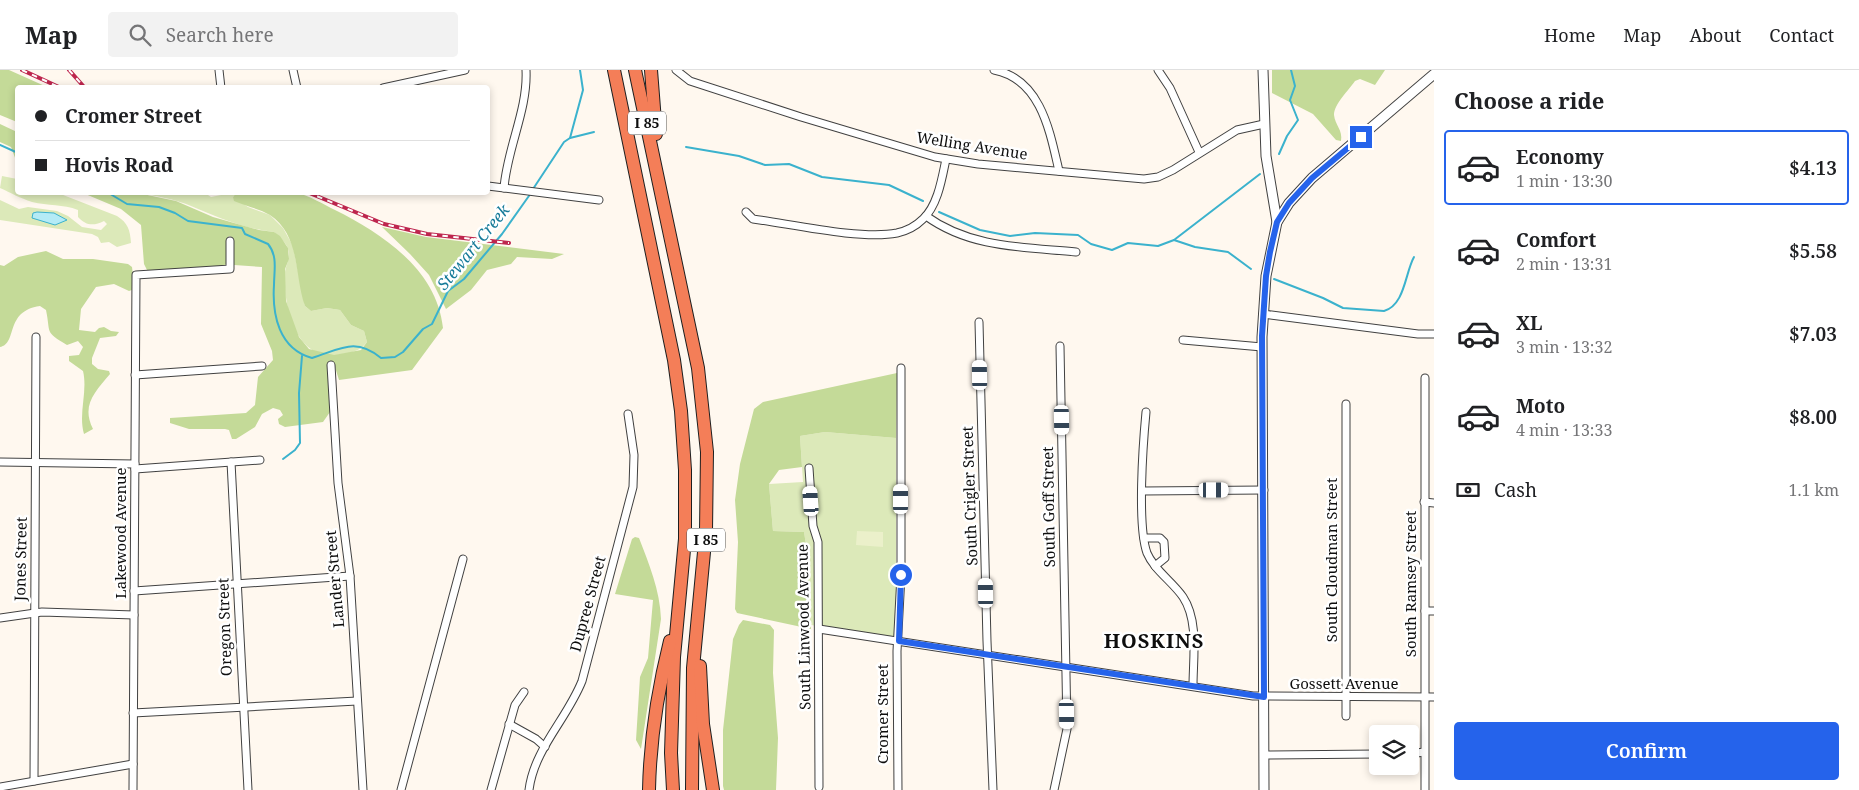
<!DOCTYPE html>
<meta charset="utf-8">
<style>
body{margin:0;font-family:"Noto Serif",serif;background:#f2f2f2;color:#202124;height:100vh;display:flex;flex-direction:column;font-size:19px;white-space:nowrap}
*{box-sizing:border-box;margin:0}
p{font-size:16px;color:#757577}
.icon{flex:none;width:28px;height:28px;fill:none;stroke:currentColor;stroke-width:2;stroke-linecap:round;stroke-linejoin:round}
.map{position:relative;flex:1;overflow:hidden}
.drawer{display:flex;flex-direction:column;background:#fff;width:425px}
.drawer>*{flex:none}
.banner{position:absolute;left:15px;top:15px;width:475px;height:110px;border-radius:5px;box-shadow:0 2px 8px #0003;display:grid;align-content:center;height:110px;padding:0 20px;background:#fff}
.buttons{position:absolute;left:1369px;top:655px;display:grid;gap:10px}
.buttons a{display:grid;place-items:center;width:50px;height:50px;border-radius:5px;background:#fff;box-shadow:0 2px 8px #0003;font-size:25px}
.end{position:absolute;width:22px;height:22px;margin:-11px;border:6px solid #2563eb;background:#fff;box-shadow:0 0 0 2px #fff}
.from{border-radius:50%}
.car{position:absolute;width:15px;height:30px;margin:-15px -8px;border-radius:6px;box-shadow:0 0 4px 1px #0007;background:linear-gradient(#fff 24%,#345 0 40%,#fff 0 76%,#345 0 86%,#fff 0)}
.banner b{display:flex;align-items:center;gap:18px;height:48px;font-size:19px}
.banner b+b{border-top:1px solid #e0e0e0}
.banner i{width:12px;height:12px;background:#202124}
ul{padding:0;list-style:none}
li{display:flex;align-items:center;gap:15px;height:75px;margin:0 10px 8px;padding:0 10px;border:2px solid transparent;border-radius:5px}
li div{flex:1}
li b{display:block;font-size:19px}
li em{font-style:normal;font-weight:600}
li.active{border-color:#2563eb}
li>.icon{width:45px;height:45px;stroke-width:1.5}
h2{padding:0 20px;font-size:22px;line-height:60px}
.pay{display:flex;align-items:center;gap:12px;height:55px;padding:0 20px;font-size:19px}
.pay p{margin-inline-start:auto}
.action{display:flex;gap:10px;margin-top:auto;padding:10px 20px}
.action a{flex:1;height:58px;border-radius:5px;background:#2563eb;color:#fff;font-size:20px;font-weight:600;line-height:58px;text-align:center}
header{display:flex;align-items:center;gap:30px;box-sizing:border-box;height:70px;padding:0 25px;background:#fff;border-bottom:1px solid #e0e0e0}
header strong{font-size:24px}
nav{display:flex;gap:28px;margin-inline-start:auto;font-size:18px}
.search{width:350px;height:45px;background:#f2f2f2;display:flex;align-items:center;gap:12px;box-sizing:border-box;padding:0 18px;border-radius:5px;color:#757577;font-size:19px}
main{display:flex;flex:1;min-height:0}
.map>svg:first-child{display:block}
</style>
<header>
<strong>Map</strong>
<div class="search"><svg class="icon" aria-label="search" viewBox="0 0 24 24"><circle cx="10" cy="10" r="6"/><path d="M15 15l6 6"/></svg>Search here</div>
<nav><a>Home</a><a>Map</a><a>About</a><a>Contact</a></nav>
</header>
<main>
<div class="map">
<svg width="1434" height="720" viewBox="0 0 1434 720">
<rect width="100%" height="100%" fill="#fff8ef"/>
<g fill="#dce9b9">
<path d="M2,106L17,109L18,122L58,123L117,146C128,153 130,160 131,173L117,177L109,172L101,173L98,167L92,164L0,150V130L19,139L28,137L57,141L68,146L82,157L101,160L107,154L104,151C94,156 86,156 78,147V140C63,134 48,136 32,132C20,128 11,123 0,118Z"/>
<path d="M138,123H205L211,127L221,125L222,123H236L233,127L248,137L270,145L283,158L293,176L305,236L311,241L327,238L340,240L351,255L364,261L367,272C360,282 349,283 337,285C294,290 283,233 285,202C286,194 291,188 288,179C287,173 278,167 274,162C245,159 217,147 191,136C175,129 155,126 138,123Z"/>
<path d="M825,362L896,368V567L811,555L808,487L804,462L773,461L769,414L803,412L800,366Z"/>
</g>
<g fill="#c4da98">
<path d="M0,0H9L47,17L18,18L17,52L0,45Z"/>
<path d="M1272,0H1385L1375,15L1360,9L1355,11C1349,20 1334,34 1334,45C1335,55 1343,60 1341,71L1336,70L1313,44L1272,23Z"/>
<path d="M0,54L17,62V93L11,77L0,72Z"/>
<path d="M83,123H138L176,131L213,147L259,160L274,162L280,166L288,178L289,189L285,199L286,231L299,267L309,279L334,285L361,280L367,272L364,261L351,255L340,240L327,238L311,241L305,236C294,206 301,166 270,145C260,139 245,136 234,131L233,127L236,123C253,123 281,119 297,123C310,126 323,134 335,140C383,164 437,200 443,258L412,300L339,310L334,294L330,342L323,352L285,357L279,354L278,349L283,345L280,340L273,338L262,344L255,357L236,369H232L229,360L225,359H189L170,353V348L246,343L255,335L258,307L273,290L272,281L261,254L262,197L234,195L232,167L229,166L226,170L227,193L223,197L153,202L147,200L144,194L141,155L121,139Z"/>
<path d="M382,157L426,167L564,184L552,189L517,187L511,194L487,200L471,220L446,239L429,205L410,184Z"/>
<path d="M46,181L63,189H93L128,194L132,197L134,214L132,220L129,221L114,214L96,217L81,239L79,260L95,262L99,258L104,257L111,261L119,262L116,266L100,268L92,288V294L98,299L109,301L110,304C95,322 81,335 93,359L84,364C78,343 88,322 83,301L69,291V286L79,285L83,277L78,271L67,275C44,261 51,264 46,240L40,236C4,241 18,274 0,277V195L4,196L18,187Z"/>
<path d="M897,303L896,368L825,362L800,366L802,397L779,400L769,414L773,461L804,462L808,487L811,559L737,543L735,539L738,472L735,430L740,394L754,339L763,332Z"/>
<path d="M635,467L639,468C649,494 660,520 661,549L641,679L636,670L640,607L648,588L653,530L615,524L632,469Z"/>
<path d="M743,550L770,555L774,560L773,603L778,668L776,720H724L723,716V660L733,569L739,555Z"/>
</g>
<path fill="#ebf0ca" d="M857,461L883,462V477L856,475Z"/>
<path fill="#b4ebf6" stroke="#3bb2cd" d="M37,142L54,143L67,150L55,155L32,148L33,143Z"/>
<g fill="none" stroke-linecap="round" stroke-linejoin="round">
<g stroke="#3bb2cd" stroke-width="2">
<path d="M570,68L583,20L580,0"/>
<path d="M0,75L18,83"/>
<path d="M686,77L739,86L765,95L789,94L822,107L889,115L923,131"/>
<path d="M1279,84L1287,66L1298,50L1290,30L1295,16L1291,0"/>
<path d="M533,119L564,72L570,68L594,62"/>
<path d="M107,122L127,134L159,137L175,143L188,151L242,158L245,164L268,174C278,186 274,201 274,215C272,245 279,279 312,288C341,279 355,267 381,288L395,287L403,282L423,259L432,254L448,221L464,209L502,164L531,123"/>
<path d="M939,142L980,160L1010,166L1035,163L1078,165L1091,174L1112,180L1128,173L1158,176L1174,170L1260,104"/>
<path d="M1174,170L1195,177L1228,182L1251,199"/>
<path d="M1274,209L1323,228L1343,238L1384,241C1405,235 1405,203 1414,187"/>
<path d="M283,389L295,380L300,373L299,323L302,286"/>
</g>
<defs>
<g id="minor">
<path d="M219,0L221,18"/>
<path d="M293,0L297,18"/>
<path d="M676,0L690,11L801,47L935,87L978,94L1144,109L1158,107L1173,100L1237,60L1264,54"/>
<path d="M994,0C1041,9 1050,62 1059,101"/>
<path d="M1158,0L1170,18L1199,82"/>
<path d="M383,18L465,0"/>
<path d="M488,116L599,130"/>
<path d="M504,118C507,78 528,40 526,0"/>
<path d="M746,142L753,149C791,154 861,170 897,163C906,161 916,156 923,149C938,135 942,108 946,89"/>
<path d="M926,146C970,178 1023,177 1076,182"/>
<path d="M1263,244L1418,264H1434"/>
<path d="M979,252L987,571L993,720"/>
<path d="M1183,270L1262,277"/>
<path d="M331,295L338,413L350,506L363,720"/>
<path d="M135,305L262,296"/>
<path d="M1425,308V720"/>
<path d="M1346,334V646"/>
<path d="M1146,342C1143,374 1137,455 1147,483C1154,500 1172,511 1183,527C1199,551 1193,588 1193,616"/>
<path d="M0,392L135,394"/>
<path d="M231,392L248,720"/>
<path d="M809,398L813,456L818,472L819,717"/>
<path d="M135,399L260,390"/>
<path d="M1143,421L1264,420"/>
<path d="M1424,432L1434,433"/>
<path d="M1144,468H1160L1164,472L1165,488L1155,496"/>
<path d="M134,521L350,506"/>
<path d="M1425,541H1434"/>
<path d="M0,548L42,542L134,545"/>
<path d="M819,559L1253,626L1434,627"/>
<path d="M133,643L357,631"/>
<path d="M509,654L536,669L545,677"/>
<path d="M1410,684L1424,682"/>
<path d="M1264,685L1378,684"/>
<path d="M34,711L36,267"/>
<path d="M0,717L133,694"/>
<path d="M133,720L136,205L230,199V171"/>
<path d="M401,720L463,489"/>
<path d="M491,720L515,635L524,622"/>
<path d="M529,720C534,679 567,649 582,611L633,417L634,385L628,344"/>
<path d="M898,720L897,581L901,505V298"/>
<path d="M1054,720L1067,659L1060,276"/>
</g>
<g id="tertiary">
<path d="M1263,0L1266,86L1277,152L1266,206L1262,267L1264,720"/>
<path d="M1277,152L1289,133L1312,108L1434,4"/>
</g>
<g id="motorway">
<path d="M614,0L674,290L681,341L685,400V469L674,587L671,683L673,720"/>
<path d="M635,0L698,298L707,382L706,461L693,598L692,720"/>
<path d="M651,0L656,64"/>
<path d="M700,596L703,654L713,720"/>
<path d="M649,720C650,670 658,619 670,571"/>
</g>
</defs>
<use href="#minor" stroke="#414141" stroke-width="9"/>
<use href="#tertiary" stroke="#414141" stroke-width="11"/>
<use href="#motorway" stroke="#1f1f1f" stroke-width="14"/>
<use href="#minor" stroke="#fff" stroke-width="7"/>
<use href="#tertiary" stroke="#fff" stroke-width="9"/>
<use href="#motorway" stroke="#f47e58" stroke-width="12"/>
<defs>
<g id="rail">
<path d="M22,0L61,18"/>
<path d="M69,0L85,18"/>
<path d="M307,122L384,154L427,164L509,173"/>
</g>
</defs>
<use href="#rail" stroke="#be264e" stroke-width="4"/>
<use href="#rail" stroke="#fff" stroke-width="2" stroke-dasharray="5.5" stroke-linecap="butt"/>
</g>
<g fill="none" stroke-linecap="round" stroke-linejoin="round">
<path stroke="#2563eb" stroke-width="6" d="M901,505L899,571L1264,627L1262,266L1266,206L1270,182L1277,152L1289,133L1312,108L1361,67"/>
</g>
<g text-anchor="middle" stroke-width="5" stroke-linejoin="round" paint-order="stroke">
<g fill="#fff" stroke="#565656" stroke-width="1">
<rect x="628" y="41.5" width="38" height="23" rx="4"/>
<rect x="687" y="458.5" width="38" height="23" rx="4"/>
</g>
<g font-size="14" font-weight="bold" fill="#0e0e0e">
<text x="647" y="58">I 85</text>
<text x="706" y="475">I 85</text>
</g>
<g font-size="15" fill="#0e0e0e" stroke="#fff">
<text transform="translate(972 76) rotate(9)" y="5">Welling Avenue</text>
<text transform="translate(970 426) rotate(-92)" y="5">South Crigler Street</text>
<text transform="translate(1049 437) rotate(-91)" y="5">South Goff Street</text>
<text transform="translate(121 463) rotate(-90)" y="5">Lakewood Avenue</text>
<text transform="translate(21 489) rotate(-89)" y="5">Jones Street</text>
<text transform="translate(1332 490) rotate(-90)" y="5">South Cloudman Street</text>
<text transform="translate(335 509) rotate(-95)" y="5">Lander Street</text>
<text transform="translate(1411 514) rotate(-90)" y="5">South Ramsey Street</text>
<text transform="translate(588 534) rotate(-75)" y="5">Dupree Street</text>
<text transform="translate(225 557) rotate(-92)" y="5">Oregon Street</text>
<text transform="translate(804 557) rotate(-91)" y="5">South Linwood Avenue</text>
<text x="1344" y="619">Gossett Avenue</text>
<text transform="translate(883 644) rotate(-90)" y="5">Cromer Street</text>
</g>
<g font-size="16" font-style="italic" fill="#177b99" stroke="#fff">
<text transform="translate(473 177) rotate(-51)" y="6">Stewart Creek</text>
</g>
<g font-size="20" font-weight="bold" letter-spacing="1" fill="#0e0e0e" stroke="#fff">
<text x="1154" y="578">HOSKINS</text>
</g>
</g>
</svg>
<div class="buttons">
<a><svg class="icon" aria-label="layers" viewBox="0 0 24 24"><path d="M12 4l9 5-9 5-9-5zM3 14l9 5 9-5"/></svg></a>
</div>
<i class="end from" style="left:901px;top:505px"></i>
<i class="end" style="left:1361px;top:67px"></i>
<i class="car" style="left:980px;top:305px;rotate:359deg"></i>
<i class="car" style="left:1062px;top:350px;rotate:179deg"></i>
<i class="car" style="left:1214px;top:420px;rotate:90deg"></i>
<i class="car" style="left:901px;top:429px;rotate:0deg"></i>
<i class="car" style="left:811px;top:431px;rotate:356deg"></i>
<i class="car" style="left:986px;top:523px;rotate:359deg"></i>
<i class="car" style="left:1067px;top:644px;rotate:179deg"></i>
<div class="banner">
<b><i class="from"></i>Cromer Street</b>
<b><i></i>Hovis Road</b>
</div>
</div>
<section class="drawer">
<h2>Choose a ride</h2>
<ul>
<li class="active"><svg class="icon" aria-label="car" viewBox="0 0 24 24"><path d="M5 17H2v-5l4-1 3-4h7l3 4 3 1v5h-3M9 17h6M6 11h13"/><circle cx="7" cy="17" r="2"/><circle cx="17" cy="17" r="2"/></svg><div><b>Economy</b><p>1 min · 13:30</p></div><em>$4.13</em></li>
<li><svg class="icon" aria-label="car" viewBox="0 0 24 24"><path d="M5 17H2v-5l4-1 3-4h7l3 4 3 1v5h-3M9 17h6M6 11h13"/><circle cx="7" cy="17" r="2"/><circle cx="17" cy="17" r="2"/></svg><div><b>Comfort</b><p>2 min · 13:31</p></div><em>$5.58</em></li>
<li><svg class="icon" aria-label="car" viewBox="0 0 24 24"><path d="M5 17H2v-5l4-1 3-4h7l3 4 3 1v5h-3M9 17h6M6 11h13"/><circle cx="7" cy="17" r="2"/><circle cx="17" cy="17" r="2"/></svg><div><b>XL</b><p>3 min · 13:32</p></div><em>$7.03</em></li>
<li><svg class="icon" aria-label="car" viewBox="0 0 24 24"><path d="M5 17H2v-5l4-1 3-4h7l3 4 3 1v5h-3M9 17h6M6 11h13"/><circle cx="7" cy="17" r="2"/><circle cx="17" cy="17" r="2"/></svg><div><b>Moto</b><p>4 min · 13:33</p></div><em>$8.00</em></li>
</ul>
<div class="pay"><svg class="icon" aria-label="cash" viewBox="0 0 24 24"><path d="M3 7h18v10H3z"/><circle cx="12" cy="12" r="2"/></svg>Cash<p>1.1 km</p></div>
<div class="action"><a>Confirm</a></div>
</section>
</main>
